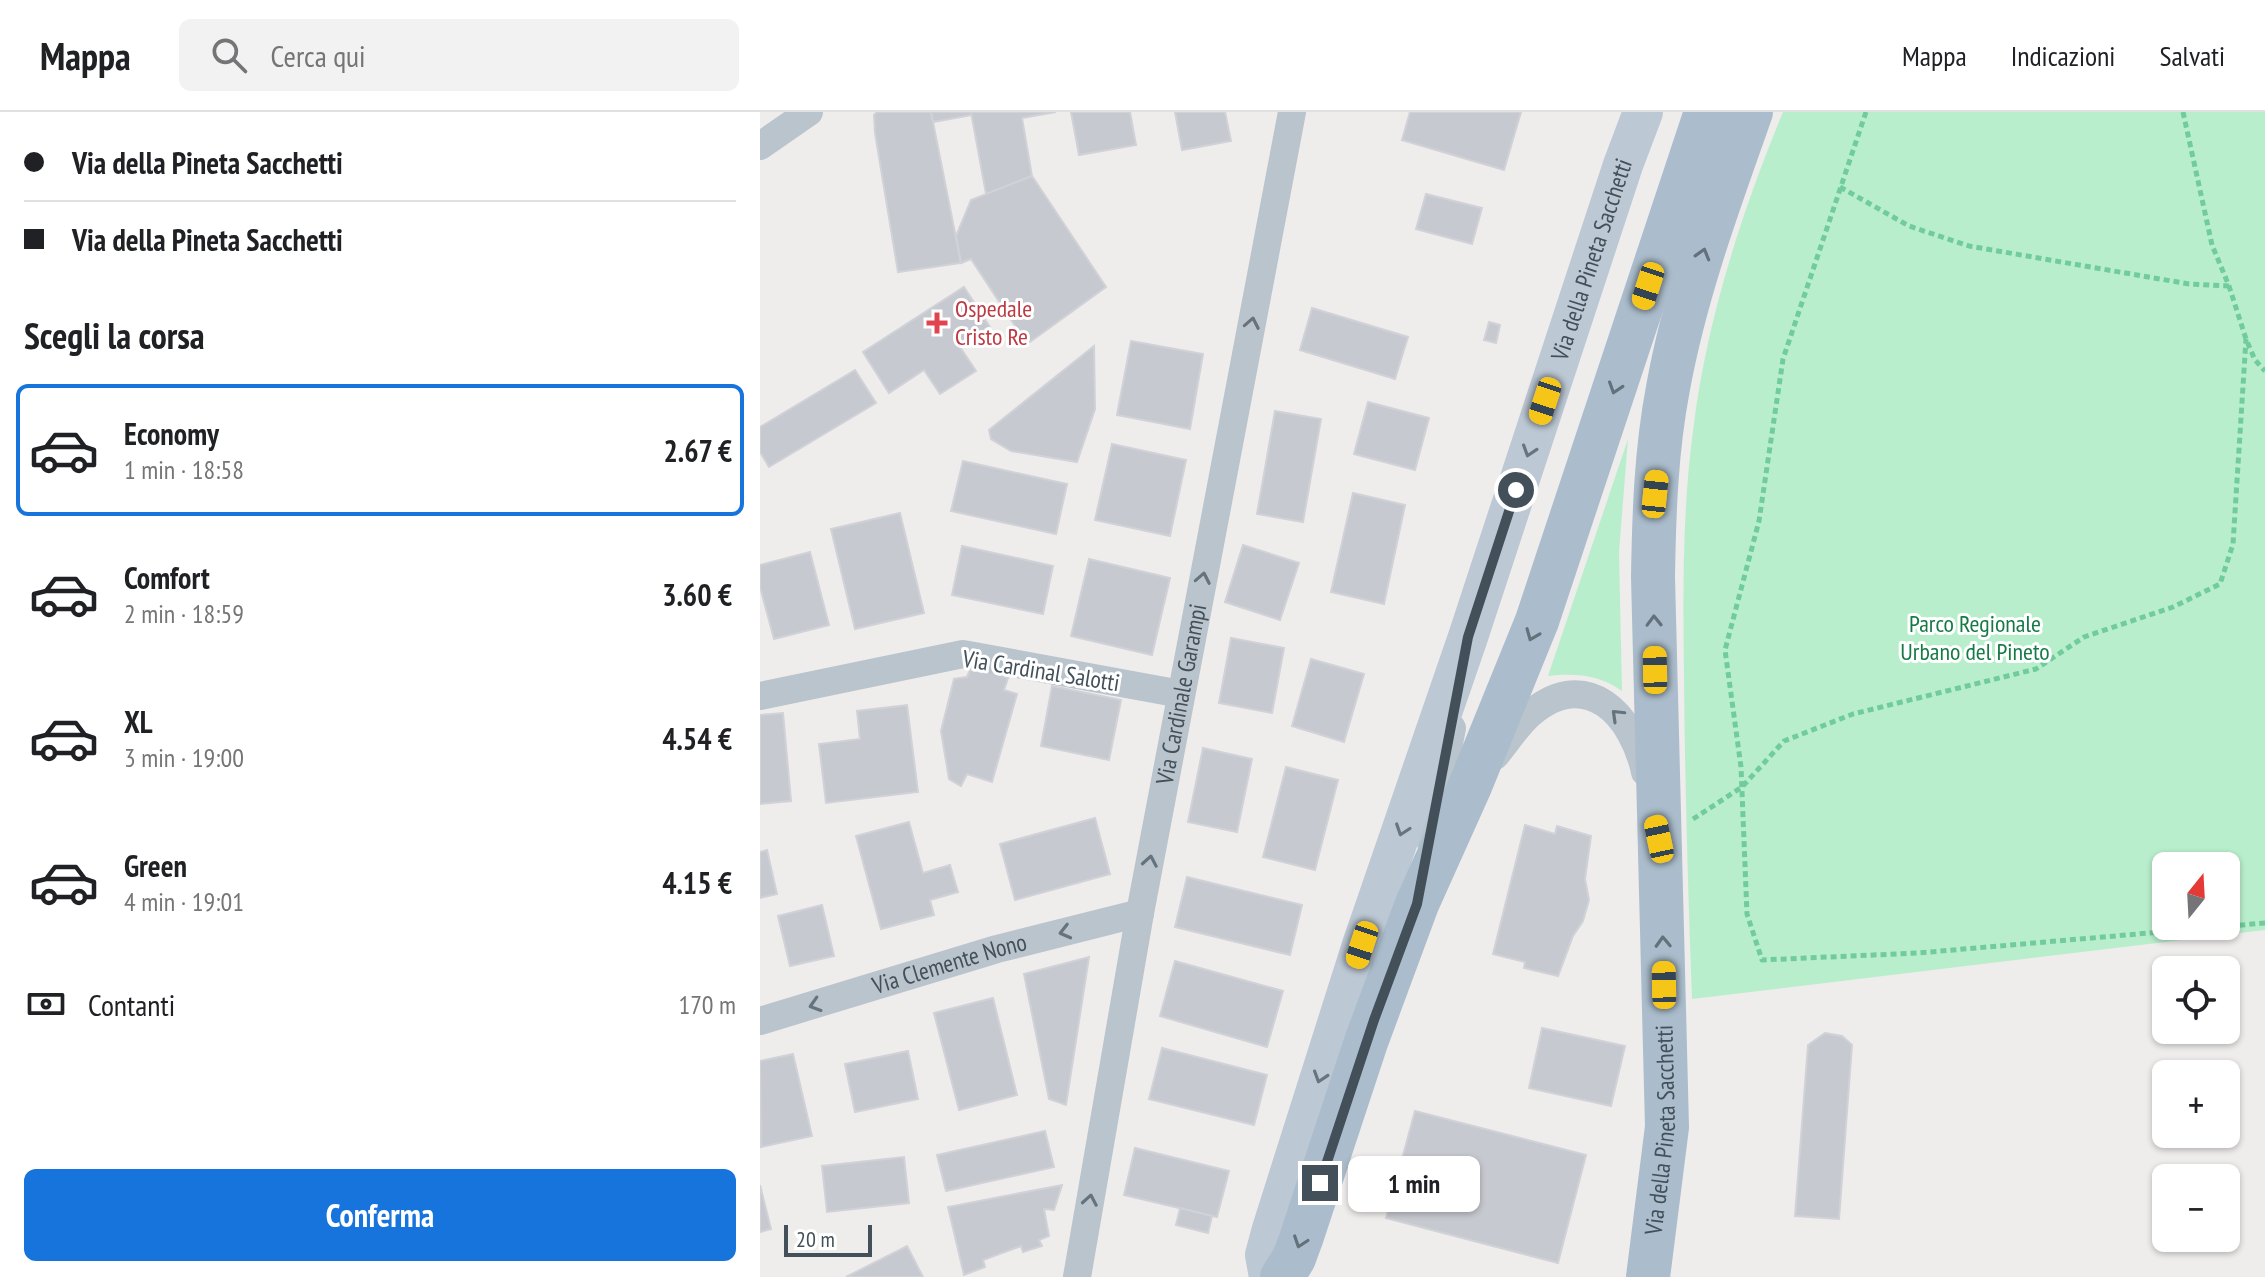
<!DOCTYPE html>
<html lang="it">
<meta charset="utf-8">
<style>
body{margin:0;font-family:"PT Sans Narrow",sans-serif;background:#f2f2f2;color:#202124;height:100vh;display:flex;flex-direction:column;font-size:30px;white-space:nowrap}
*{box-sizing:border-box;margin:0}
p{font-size:26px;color:#757577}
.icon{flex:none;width:44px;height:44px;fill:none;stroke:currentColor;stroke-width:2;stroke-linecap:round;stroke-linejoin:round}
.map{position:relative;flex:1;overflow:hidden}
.side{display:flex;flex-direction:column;background:#fff;width:760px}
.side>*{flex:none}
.hud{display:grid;align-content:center;height:176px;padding:0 24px;background:#fff}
.needle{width:52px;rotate:18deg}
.tools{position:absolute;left:1392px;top:740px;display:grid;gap:16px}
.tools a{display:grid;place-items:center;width:88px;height:88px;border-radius:12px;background:#fff;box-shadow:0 2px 6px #0004;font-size:40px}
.scale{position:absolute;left:24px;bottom:20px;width:88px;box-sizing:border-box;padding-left:8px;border:4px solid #445059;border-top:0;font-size:22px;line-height:28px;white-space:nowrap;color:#445059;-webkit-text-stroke:6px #fff;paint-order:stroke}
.end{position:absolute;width:36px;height:36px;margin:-18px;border:10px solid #445059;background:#fff;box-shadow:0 0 0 4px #fff}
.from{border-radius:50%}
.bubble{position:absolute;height:56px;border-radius:12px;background:#fff;box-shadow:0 2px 6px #0004;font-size:26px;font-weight:700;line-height:56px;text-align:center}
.car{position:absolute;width:24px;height:48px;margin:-24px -12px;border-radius:10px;box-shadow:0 0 6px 2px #0007;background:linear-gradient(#f5c518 24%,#345 0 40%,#f5c518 0 76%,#345 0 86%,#f5c518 0)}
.hud b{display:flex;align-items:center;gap:28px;height:76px;font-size:30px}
.hud b+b{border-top:2px solid #e0e0e0}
.hud i{width:20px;height:20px;background:#202124}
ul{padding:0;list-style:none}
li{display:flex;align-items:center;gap:24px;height:132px;margin:0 16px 12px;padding:0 8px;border:4px solid transparent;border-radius:12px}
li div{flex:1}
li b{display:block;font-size:30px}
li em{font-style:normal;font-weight:700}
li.current{border-color:#1874dd}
li>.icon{width:72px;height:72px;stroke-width:1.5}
h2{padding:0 24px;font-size:36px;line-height:96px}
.pay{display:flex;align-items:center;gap:20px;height:88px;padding:0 24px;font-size:30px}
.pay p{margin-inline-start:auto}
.action{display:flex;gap:16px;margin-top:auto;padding:16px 24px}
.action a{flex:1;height:92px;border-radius:12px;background:#1874dd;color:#fff;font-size:32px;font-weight:700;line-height:92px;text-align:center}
header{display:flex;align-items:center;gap:48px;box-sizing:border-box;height:112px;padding:0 40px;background:#fff;border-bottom:2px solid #e0e0e0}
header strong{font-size:38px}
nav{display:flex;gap:44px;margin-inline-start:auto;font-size:28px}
.search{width:560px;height:72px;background:#f2f2f2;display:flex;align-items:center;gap:20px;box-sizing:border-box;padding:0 28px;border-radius:12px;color:#757577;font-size:30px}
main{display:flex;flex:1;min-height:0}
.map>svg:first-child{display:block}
</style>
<header>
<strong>Mappa</strong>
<div class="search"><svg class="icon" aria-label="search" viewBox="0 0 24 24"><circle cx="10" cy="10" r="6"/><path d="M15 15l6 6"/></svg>Cerca qui</div>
<nav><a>Mappa</a><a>Indicazioni</a><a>Salvati</a></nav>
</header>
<main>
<section class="side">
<div class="hud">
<b><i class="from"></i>Via della Pineta Sacchetti</b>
<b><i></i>Via della Pineta Sacchetti</b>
</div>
<h2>Scegli la corsa</h2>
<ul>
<li class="current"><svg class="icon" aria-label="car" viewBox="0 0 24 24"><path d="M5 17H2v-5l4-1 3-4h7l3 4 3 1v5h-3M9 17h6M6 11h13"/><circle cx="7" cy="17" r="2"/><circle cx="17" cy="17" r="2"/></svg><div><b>Economy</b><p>1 min · 18:58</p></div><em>2.67 €</em></li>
<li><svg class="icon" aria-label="car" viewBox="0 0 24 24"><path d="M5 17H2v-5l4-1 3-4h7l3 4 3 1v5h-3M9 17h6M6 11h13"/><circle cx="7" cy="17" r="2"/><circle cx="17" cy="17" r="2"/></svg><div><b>Comfort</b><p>2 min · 18:59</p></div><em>3.60 €</em></li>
<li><svg class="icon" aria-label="car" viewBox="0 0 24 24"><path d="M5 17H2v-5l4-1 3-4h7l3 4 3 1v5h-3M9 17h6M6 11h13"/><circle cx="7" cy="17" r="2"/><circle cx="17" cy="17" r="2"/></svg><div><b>XL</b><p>3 min · 19:00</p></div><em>4.54 €</em></li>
<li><svg class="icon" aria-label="car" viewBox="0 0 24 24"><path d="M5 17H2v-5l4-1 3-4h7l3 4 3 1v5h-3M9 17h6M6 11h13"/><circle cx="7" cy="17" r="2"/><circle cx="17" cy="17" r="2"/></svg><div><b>Green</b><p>4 min · 19:01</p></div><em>4.15 €</em></li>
</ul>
<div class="pay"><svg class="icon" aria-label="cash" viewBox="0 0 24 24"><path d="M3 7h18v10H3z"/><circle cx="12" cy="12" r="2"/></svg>Contanti<p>170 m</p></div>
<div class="action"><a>Conferma</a></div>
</section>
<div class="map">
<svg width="1505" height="1165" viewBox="0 0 1505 1165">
<rect width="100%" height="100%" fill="#efecec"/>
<g fill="#b9eecc" fill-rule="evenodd">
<path d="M1023,0H1505V818L932,887C928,781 925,674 924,567C923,485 922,401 933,319C946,210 981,102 1023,0ZM1406,754H1466V814H1406Z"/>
<path d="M868,327L859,440L862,579C839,563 817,561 788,564Z"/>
</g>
<g fill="#c6c9cf" stroke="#d0d2d8" stroke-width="2">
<path d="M117,0H171L201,151L138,160L115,21L114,3Z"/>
<path d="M171,0H211L212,3L173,10Z"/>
<path d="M211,0H296L262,6L272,64L226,82Z"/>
<path d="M311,0H370L376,33L319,43Z"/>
<path d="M415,0H465L471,29L422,38Z"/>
<path d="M650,0H761L744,58L642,28Z"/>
<path d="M272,64L346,175L267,232L211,147L201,151L196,124L211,88Z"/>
<path d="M666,82L722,96L712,132L656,117Z"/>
<path d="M204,175L230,215L200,235L216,259L180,282L164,258L129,281L103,240Z"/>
<path d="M552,196L648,225L635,267L540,238Z"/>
<path d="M729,210L740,213L736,231L724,228Z"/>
<path d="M371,229L443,242L430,317L357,303Z"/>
<path d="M334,234L335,297L317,350L251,339L231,327L229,318Z"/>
<path d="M95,258L116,291L9,355L0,340V315Z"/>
<path d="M608,290L669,306L655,358L594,342Z"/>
<path d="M515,299L561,307L543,410L497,402Z"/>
<path d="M352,332L426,348L410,424L335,408Z"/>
<path d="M203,349L307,372L296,422L191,399Z"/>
<path d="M593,381L645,393L624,492L571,480Z"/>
<path d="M140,401L164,501L95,517L71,417Z"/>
<path d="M483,433L539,451L520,508L465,490Z"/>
<path d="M202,434L293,454L283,502L192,483Z"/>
<path d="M50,440L69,513L14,527L0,475V453Z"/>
<path d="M329,447L410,466L392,543L311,524Z"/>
<path d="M471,526L524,536L512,601L459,591Z"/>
<path d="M551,547L604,562L584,630L532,614Z"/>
<path d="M212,553L248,566L244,578L257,582L232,670L207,662L201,674L189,667L181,619L194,567L207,565Z"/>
<path d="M292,574L361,588L349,648L281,634Z"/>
<path d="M147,593L158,680L66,691L59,632L100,627L97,599Z"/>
<path d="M23,601L31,689L0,692V603Z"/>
<path d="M443,636L492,647L477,720L428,710Z"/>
<path d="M526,655L578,668L555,758L503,745Z"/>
<path d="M335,706L350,762L255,788L240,732Z"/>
<path d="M149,710L163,761L190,753L198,780L170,788L174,803L121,817L96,724Z"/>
<path d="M765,713L795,722L797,714L831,724L825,767L829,788L823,809L813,824L798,864L764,856L765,850L733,842Z"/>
<path d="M7,738L17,782L0,786V740Z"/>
<path d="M427,765L542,793L530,843L415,815Z"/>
<path d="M62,793L74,844L30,854L18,804Z"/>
<path d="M329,845L306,993L289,987L264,862Z"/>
<path d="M415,849L523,879L507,935L400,904Z"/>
<path d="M233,886L257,983L199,998L174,901Z"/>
<path d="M782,916L865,934L851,994L769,976Z"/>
<path d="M1065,921L1082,924L1092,933L1079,1107L1035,1104L1048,933Z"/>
<path d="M402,936L507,963L494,1013L389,987Z"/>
<path d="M148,939L158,987L95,1000L85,952Z"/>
<path d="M33,942L52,1024L1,1035L0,949Z"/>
<path d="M655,999L826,1043L798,1151L626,1106Z"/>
<path d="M285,1019L294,1055L186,1079L177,1043Z"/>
<path d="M375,1036L469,1059L457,1105L364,1083Z"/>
<path d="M144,1045L149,1091L67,1100L62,1054Z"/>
<path d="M0,1073L11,1117L0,1120Z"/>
<path d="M302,1073L294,1098L284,1097L289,1124L279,1128L282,1134L263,1140L261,1134L223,1148L225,1155L204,1163L188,1095Z"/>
<path d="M420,1096L452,1104L448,1121L416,1113Z"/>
<path d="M147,1134L163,1165H86Z"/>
</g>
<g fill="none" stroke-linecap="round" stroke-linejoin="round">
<g stroke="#71cc9c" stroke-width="5" stroke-dasharray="6 4" stroke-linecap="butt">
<path d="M1106,0L1023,247L999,409L965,538L981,655L987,802L1002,848L1158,841L1505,811"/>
<path d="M1423,0L1452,133L1469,174L1486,227L1495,248L1505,259"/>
<path d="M1080,75L1149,114L1209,134L1429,172L1469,174"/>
<path d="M933,707L982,675L1024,629L1093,602L1276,557L1324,525L1413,495L1460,472L1473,432L1486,227"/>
</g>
<g stroke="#bac4cc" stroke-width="28">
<path d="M0,34L49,0"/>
<path d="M0,584L203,542L421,582"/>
<path d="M735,644C747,630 757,613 771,601C827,554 873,603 885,660"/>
<path d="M670,729L692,616"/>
<path id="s1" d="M0,909L237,837L380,801"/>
<path id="s2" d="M317,1165L380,801L532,0"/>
</g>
<path stroke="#bcc8d4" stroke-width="40" id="s3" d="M509,1165L505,1143L512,1117L602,833L708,525L863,53L883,0"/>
<g stroke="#abbdcc" stroke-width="44">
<path d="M522,1165L534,1146L541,1127L606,930L657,792L710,674L777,509L946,0"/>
<path id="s4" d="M888,1165L907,1015L893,465C894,402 896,339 908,276C925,182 959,90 991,0"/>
</g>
</g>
<defs><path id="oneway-chevron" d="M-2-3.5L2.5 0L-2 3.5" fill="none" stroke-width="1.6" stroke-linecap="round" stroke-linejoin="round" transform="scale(2)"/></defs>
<g stroke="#63717c">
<use href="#oneway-chevron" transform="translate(943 142) rotate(-74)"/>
<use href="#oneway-chevron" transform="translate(855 276) rotate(108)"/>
<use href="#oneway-chevron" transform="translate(894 509) rotate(-91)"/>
<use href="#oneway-chevron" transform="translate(772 523) rotate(112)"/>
<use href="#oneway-chevron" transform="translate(903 830) rotate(-92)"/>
<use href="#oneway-chevron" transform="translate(540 1130) rotate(109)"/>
</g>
<g stroke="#67737c">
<use href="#oneway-chevron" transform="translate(492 211) rotate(-79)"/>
<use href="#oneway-chevron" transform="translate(443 466) rotate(-79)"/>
<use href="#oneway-chevron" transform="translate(857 603) rotate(-136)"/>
<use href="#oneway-chevron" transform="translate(390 749) rotate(-80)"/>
<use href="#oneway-chevron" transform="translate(305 820) rotate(166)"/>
<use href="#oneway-chevron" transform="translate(55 893) rotate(163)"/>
<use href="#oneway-chevron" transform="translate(330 1088) rotate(-80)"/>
</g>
<g stroke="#68747e">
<use href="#oneway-chevron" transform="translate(769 339) rotate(108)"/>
<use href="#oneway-chevron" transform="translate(642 718) rotate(109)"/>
<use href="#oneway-chevron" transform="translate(560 965) rotate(108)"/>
</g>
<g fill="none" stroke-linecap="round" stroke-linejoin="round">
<path stroke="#445059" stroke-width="10" d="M560,1071L614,908L657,792L708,525L756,378"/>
</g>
<path fill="#e0444e" stroke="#fff" stroke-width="3" d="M173 199h8v8h8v8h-8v8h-8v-8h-8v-8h8z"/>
<g text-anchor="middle" stroke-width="6" stroke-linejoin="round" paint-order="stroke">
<g font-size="24" fill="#445059" stroke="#fff">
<text dy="8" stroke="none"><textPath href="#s3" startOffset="1070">Via della Pineta Sacchetti</textPath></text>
<text transform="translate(281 559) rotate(9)" y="8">Via Cardinal Salotti</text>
<text dy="8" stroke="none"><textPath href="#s2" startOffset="592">Via Cardinale Garampi</textPath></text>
<text dy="8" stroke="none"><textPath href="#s1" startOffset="198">Via Clemente Nono</textPath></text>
<text dy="8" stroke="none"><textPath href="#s4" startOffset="148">Via della Pineta Sacchetti</textPath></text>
</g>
<g font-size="24" fill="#be3a42" stroke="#fff" text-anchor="start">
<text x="195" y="205">Ospedale<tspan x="195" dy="28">Cristo Re</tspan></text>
</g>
<g font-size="24" fill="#167a45" stroke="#fff">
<text x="1215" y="520">Parco Regionale<tspan x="1215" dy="28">Urbano del Pineto</tspan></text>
</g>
</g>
</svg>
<div class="tools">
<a><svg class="needle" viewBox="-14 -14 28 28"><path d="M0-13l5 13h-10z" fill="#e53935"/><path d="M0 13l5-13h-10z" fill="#757577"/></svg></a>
<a><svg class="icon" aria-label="locate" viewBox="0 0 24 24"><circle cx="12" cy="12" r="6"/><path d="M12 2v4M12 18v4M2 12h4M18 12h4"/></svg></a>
<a>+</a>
<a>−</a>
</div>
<div class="scale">20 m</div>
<i class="end from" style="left:756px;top:378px"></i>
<i class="end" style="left:560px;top:1071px"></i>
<div class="bubble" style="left:588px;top:1044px;width:132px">1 min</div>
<i class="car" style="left:888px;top:174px;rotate:198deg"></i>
<i class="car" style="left:785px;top:289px;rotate:198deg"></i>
<i class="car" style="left:895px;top:382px;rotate:6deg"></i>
<i class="car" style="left:895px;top:558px;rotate:359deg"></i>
<i class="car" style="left:899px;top:727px;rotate:348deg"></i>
<i class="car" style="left:602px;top:833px;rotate:198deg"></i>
<i class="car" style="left:904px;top:873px;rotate:359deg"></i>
</div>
</main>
